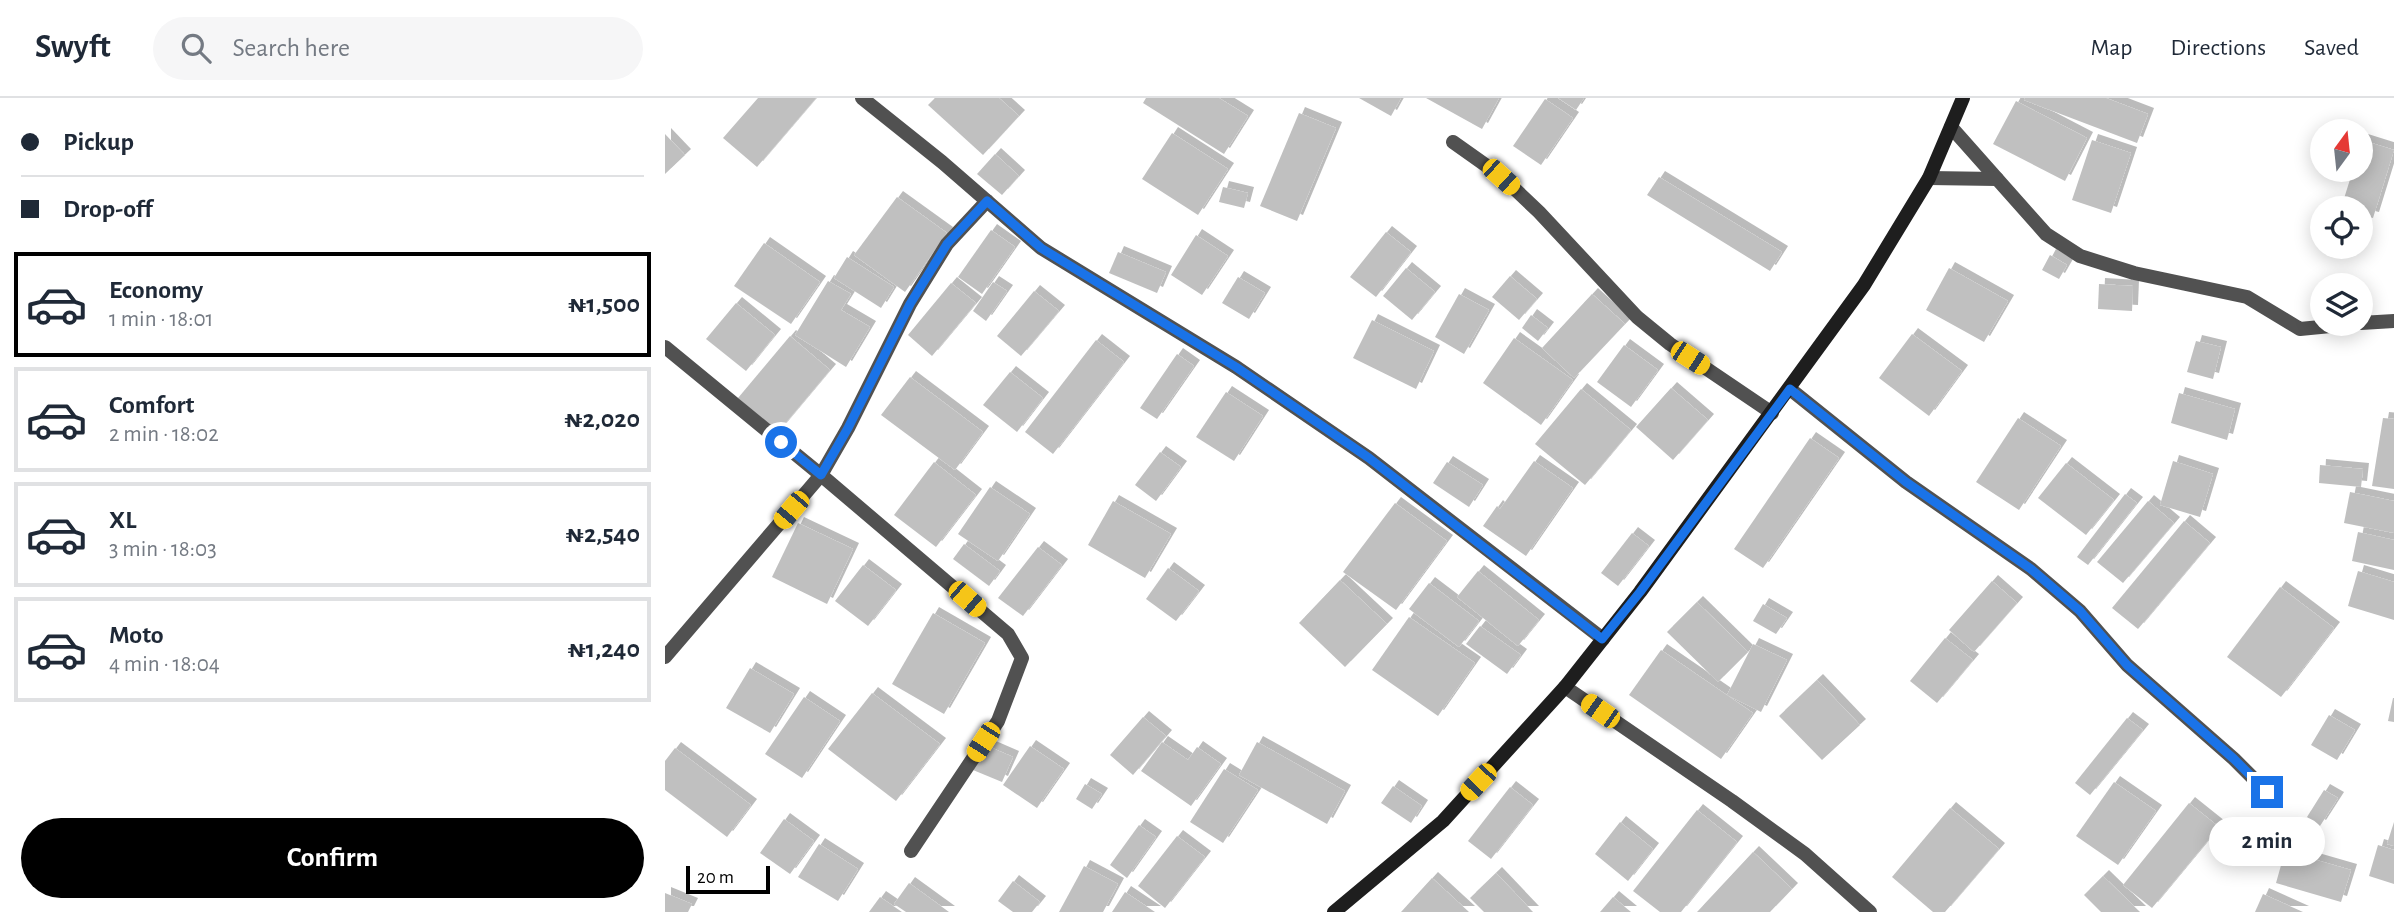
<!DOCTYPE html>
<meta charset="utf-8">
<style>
body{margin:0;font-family:"Alegreya Sans",sans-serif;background:#f6f6f7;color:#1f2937;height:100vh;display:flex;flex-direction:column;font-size:26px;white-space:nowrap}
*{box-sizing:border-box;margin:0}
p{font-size:23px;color:#747a83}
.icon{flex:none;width:38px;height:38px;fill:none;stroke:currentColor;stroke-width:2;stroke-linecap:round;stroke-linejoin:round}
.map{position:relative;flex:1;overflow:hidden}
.details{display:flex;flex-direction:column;background:#fff;width:665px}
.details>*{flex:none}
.hud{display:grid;align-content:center;height:154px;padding:0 21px;background:#fff}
.needle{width:46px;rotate:15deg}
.buttons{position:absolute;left:1645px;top:21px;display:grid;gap:14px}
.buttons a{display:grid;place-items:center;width:63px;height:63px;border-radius:50%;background:#fff;box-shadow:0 4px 18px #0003;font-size:35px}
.scale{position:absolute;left:21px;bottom:18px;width:84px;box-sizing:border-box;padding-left:7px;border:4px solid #000;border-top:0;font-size:19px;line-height:24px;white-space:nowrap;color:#000;-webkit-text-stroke:5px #fff;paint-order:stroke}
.end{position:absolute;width:32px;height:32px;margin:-16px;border:9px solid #1a73e8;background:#fff;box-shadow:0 0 0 4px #fff}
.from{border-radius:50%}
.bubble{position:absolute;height:49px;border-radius:24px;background:#fff;box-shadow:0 4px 18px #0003;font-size:23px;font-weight:700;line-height:49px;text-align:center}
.car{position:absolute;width:21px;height:42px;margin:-21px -10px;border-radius:9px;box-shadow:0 0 5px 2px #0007;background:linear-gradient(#f5c518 24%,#345 0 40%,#f5c518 0 76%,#345 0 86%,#f5c518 0)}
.hud b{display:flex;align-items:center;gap:24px;height:66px;font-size:26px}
.hud b+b{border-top:2px solid #e0e1e3}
.hud i{width:18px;height:18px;background:#1f2937}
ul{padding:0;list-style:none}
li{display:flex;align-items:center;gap:21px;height:105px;margin:0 14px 10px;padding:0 7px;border:4px solid #e0e1e3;border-radius:0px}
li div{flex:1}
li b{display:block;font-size:26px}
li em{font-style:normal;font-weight:700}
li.selected{border-color:#000}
li>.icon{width:63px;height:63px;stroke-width:1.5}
.button{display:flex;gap:14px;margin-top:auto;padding:14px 21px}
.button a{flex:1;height:80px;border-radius:42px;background:#000;color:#fff;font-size:28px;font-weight:700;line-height:80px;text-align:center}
header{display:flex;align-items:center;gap:42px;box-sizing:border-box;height:98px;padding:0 35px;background:#fff;border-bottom:2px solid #e0e1e3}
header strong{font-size:33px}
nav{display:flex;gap:38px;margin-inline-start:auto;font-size:24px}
.search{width:490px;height:63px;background:#f6f6f7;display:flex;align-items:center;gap:18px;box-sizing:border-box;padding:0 24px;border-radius:38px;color:#747a83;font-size:26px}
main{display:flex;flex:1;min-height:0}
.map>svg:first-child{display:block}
</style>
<header>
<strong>Swyft</strong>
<div class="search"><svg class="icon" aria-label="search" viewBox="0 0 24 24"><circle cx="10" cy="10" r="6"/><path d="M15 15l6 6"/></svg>Search here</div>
<nav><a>Map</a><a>Directions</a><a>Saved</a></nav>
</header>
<main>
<section class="details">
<div class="hud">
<b><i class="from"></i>Pickup</b>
<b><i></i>Drop-off</b>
</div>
<ul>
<li class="selected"><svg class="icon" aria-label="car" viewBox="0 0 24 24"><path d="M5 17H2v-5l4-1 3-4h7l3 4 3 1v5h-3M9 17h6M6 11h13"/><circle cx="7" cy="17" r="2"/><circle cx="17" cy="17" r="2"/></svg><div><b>Economy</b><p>1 min · 18:01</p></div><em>₦1,500</em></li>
<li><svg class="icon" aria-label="car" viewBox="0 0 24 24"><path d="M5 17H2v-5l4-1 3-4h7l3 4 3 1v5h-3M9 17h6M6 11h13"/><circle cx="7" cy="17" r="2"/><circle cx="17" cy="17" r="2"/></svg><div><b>Comfort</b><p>2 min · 18:02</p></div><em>₦2,020</em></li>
<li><svg class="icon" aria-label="car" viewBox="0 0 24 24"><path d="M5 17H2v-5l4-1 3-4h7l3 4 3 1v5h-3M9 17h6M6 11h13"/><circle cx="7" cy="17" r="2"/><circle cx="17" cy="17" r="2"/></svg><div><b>XL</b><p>3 min · 18:03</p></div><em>₦2,540</em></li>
<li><svg class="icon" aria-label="car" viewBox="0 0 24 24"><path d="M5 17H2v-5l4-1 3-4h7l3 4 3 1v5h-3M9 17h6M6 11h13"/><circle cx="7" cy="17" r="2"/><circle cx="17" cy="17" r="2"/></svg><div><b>Moto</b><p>4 min · 18:04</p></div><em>₦1,240</em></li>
</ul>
<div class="button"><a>Confirm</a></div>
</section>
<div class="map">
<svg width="1729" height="814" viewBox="0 0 1729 814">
<defs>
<filter id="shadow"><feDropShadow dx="6" dy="-6" stdDeviation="0" flood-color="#0004"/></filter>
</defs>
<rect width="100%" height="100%" fill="#fff"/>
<g fill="#c0c0c0" filter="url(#shadow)">
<path d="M93,0H151L92,69L58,40Z"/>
<path d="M270,0H334L354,18L318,57L263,7Z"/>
<path d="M481,0H554L583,18L559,56L478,5Z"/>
<path d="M694,0H736L726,18Z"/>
<path d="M761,0H834L817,31Z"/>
<path d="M893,0H919L911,12Z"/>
<path d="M1360,0H1441L1483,16L1472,45L1359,2Z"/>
<path d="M880,1L908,20L876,67L848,48Z"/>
<path d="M1351,3L1422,40L1400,83L1328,46Z"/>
<path d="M634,15L671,30L632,123L595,108Z"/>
<path d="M507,35L563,71L533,117L477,81Z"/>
<path d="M0,36L20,57L0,76Z"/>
<path d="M1427,42L1466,55L1446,115L1407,102Z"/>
<path d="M1697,42L1729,52L1708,120L1696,117V110H1676L1688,72H1696Z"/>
<path d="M330,56L354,78L337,97L312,76Z"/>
<path d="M994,79L1117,154L1105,173L982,97Z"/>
<path d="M558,89L583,95L579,110L554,104Z"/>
<path d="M232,99L282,135L240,194L189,157Z"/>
<path d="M326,132L350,149L317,196L293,179Z"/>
<path d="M721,134L746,154L711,199L685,179Z"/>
<path d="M531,137L563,158L537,197L506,177Z"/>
<path d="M99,145L155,184L126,226L69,188Z"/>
<path d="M453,154L501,174L492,195L444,175Z"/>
<path d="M1385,157L1402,167L1394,181L1377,172Z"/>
<path d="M182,159L229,189L216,210L169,180Z"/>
<path d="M741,170L770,194L747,222L718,198Z"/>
<path d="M1284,170L1343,203L1319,244L1261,212Z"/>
<path d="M845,178L872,201L854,222L827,199Z"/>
<path d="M573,179L600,195L584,221L557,205Z"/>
<path d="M163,183L186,196L176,212L205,229L181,269L130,237Z"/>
<path d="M328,184L342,193L321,223L308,213Z"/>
<path d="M286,185L311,205L267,258L243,237Z"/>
<path d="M1434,186L1468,188L1467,213L1433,211Z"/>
<path d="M369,193L394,213L356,258L332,238Z"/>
<path d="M794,196L824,212L799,256L770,239Z"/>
<path d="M927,196L960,226L909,280L877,250Z"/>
<path d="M71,205L110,237L81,273L41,241Z"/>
<path d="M866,217L883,230L873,243L857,230Z"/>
<path d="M707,222L769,253L751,291L688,260Z"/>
<path d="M1247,236L1297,273L1264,318L1214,280Z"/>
<path d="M125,238L165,272L113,334L73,300Z"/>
<path d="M849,240L908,282L876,327L818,285Z"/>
<path d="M431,242L459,264L388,356L360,334Z"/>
<path d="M1531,243L1556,249L1548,281L1522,274Z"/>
<path d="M959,247L993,272L966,309L932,284Z"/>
<path d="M512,256L529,268L492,321L475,310Z"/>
<path d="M345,274L378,300L352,334L318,307Z"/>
<path d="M245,279L318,334L290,372L216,317Z"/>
<path d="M1006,290L1043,322L1008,362L971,329Z"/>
<path d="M916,291L966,332L920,387L870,346Z"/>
<path d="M561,294L598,318L569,363L531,339Z"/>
<path d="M1514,295L1570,311L1562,342L1506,325Z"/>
<path d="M1353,320L1396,348L1354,412L1311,384Z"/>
<path d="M1718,320L1729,321V391L1707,388Z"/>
<path d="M1145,340L1174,360L1098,470L1069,451Z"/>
<path d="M495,354L516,369L491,403L470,387Z"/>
<path d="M869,363L908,390L861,458L818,428L832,408L835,411Z"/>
<path d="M1508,363L1548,376L1535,419L1495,407Z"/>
<path d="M269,364L311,397L271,449L229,417Z"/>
<path d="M782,364L818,387L804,409L768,385Z"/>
<path d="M1401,365L1449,402L1421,437L1373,400Z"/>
<path d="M1655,367L1698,371L1696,389L1654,385Z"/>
<path d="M325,389L365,416L333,463L293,436Z"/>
<path d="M1685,394L1729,403V435L1679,425Z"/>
<path d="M1460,396L1472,405L1423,467L1412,459Z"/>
<path d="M448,403L506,436L480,480L423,447Z"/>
<path d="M1483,403L1509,425L1458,485L1432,464Z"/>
<path d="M730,405L782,443L731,512L678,474Z"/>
<path d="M1519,423L1545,445L1473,531L1447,510Z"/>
<path d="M133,425L188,451L162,506L107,479Z"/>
<path d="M1693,434L1729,442V472L1687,463Z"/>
<path d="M967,435L984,448L953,488L936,475Z"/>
<path d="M299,446L335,473L324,488L288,461Z"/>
<path d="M373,449L397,467L358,518L333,500Z"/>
<path d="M198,467L231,492L203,528L170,503Z"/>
<path d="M503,470L534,493L511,523L481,501Z"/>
<path d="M813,473L874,522L853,548L792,499Z"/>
<path d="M1693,473L1729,484V522L1683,508Z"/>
<path d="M675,482L722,526L680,569L634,525Z"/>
<path d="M1327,483L1352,505L1309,554L1284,532Z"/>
<path d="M764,485L814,523L794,549L744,511Z"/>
<path d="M1615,489L1669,530L1616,599L1562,559Z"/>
<path d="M1032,504L1083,554L1053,584L1002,534Z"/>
<path d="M1098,506L1122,520L1111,536L1088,523Z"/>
<path d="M268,515L320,545L279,616L227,586Z"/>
<path d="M744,519L810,565L773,618L707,572Z"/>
<path d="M815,528L856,557L842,576L801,546Z"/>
<path d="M1280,540L1308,562L1272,605L1245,583Z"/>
<path d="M1088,546L1122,562L1096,614L1062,597Z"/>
<path d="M996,552L1088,615L1056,661L964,597Z"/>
<path d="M85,570L129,596L105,635L61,610Z"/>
<path d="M1152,582L1195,627L1157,662L1114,618Z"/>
<path d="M207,595L275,646L231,703L163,651Z"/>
<path d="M139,599L175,623L137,680L100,656Z"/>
<path d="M1728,600H1729V624L1723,623Z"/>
<path d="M1664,617L1690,632L1672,662L1646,647Z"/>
<path d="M478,619L501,638L468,677L445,657Z"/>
<path d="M1462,620L1478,632L1425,697L1410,685Z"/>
<path d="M497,644L523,662L532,649L556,666L526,708L476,673Z"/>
<path d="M592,644L680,693L662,726L574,677Z"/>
<path d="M318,646L348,659L337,684L308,672Z"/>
<path d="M365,648L399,671L372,710L338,687Z"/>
<path d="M10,650L86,707L62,739L0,692V663Z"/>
<path d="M559,671L593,692L558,745L525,724Z"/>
<path d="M1449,684L1491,713L1453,767L1411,738Z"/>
<path d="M420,686L437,696L427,711L411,701Z"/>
<path d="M728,688L757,708L746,725L716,705Z"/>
<path d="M845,689L868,707L826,761L803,743Z"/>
<path d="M1659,692L1673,700L1655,728L1642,719Z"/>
<path d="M1524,705L1554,729L1487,810L1458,787Z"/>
<path d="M1285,710L1334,751L1280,814H1268L1227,779Z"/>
<path d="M1032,712L1072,744L1016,814H995L968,793Z"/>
<path d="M119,721L149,743L125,776L95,755Z"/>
<path d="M955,724L988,751L963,783L930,756Z"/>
<path d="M1729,724V748L1722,746Z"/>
<path d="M474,727L491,739L462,780L445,767Z"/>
<path d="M512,738L540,759L500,810L473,788Z"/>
<path d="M154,746L193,771L173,803L133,779Z"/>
<path d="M1713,747L1729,752V786L1704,778Z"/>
<path d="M1620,753L1686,772L1676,804L1611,785Z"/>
<path d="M1088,754L1127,791L1105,814H1032Z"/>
<path d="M419,768L453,786L438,814H394Z"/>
<path d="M831,775L868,814H819L805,800Z"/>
<path d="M1438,778L1475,814H1436L1419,797Z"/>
<path d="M767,780L804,814H736Z"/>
<path d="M348,783L375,804L367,814H348L333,803Z"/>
<path d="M244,785L284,814H241L229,806Z"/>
<path d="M460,794L490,814H447Z"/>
<path d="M0,795L27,806L23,814H0Z"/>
<path d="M1598,796L1638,814H1590Z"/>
<path d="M215,799L237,814H204Z"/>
<path d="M948,799L966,814H935Z"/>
</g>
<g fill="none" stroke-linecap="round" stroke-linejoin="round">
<g stroke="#515151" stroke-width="14">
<path d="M197,0L277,64L376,150L571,269L704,360L938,541"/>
<path d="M1286,29L1381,136L1415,158L1469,175L1582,199L1635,231L1686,226"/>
<path d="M788,44L836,78L874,114L972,219L1005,246L1107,315"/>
<path d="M1264,80L1332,81"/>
<path d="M1696,225L1729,223"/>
<path d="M0,249L156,377L343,536L357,560L333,623L246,753"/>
<path d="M1125,291L1241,384L1366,471L1415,513L1462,567L1569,661L1602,694"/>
<path d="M0,559L156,377L183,330L245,206L282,146L322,103"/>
<path d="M900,589L1067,703L1140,756L1205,814"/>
</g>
<path stroke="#1e1e1e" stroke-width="14" d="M669,814L778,723L900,589L975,494L1199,187L1264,80L1298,0"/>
</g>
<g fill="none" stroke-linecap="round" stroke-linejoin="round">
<path stroke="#1a73e8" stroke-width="9" d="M116,344L156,377L183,330L245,206L282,146L322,103L376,150L571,269L704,360L937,541L975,494L1125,291L1241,384L1366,471L1415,513L1462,567L1569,661L1602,694"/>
</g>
</svg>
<div class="buttons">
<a><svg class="needle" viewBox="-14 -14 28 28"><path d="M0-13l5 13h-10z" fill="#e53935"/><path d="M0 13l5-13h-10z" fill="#747a83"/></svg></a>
<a><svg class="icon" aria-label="locate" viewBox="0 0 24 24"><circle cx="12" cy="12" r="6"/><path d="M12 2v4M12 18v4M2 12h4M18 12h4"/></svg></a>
<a><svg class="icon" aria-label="layers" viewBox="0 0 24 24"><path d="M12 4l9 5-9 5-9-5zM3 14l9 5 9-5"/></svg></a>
</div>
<div class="scale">20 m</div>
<i class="end from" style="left:116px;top:344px"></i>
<i class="end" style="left:1602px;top:694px"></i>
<div class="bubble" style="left:1544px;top:719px;width:116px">2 min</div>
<i class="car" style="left:836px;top:79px;rotate:132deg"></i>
<i class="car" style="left:1025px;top:260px;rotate:123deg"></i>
<i class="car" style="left:126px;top:412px;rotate:220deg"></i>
<i class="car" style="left:302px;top:501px;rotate:131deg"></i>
<i class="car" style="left:935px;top:613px;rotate:305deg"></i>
<i class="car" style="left:318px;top:644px;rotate:213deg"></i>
<i class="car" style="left:813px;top:684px;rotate:223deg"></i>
</div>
</main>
